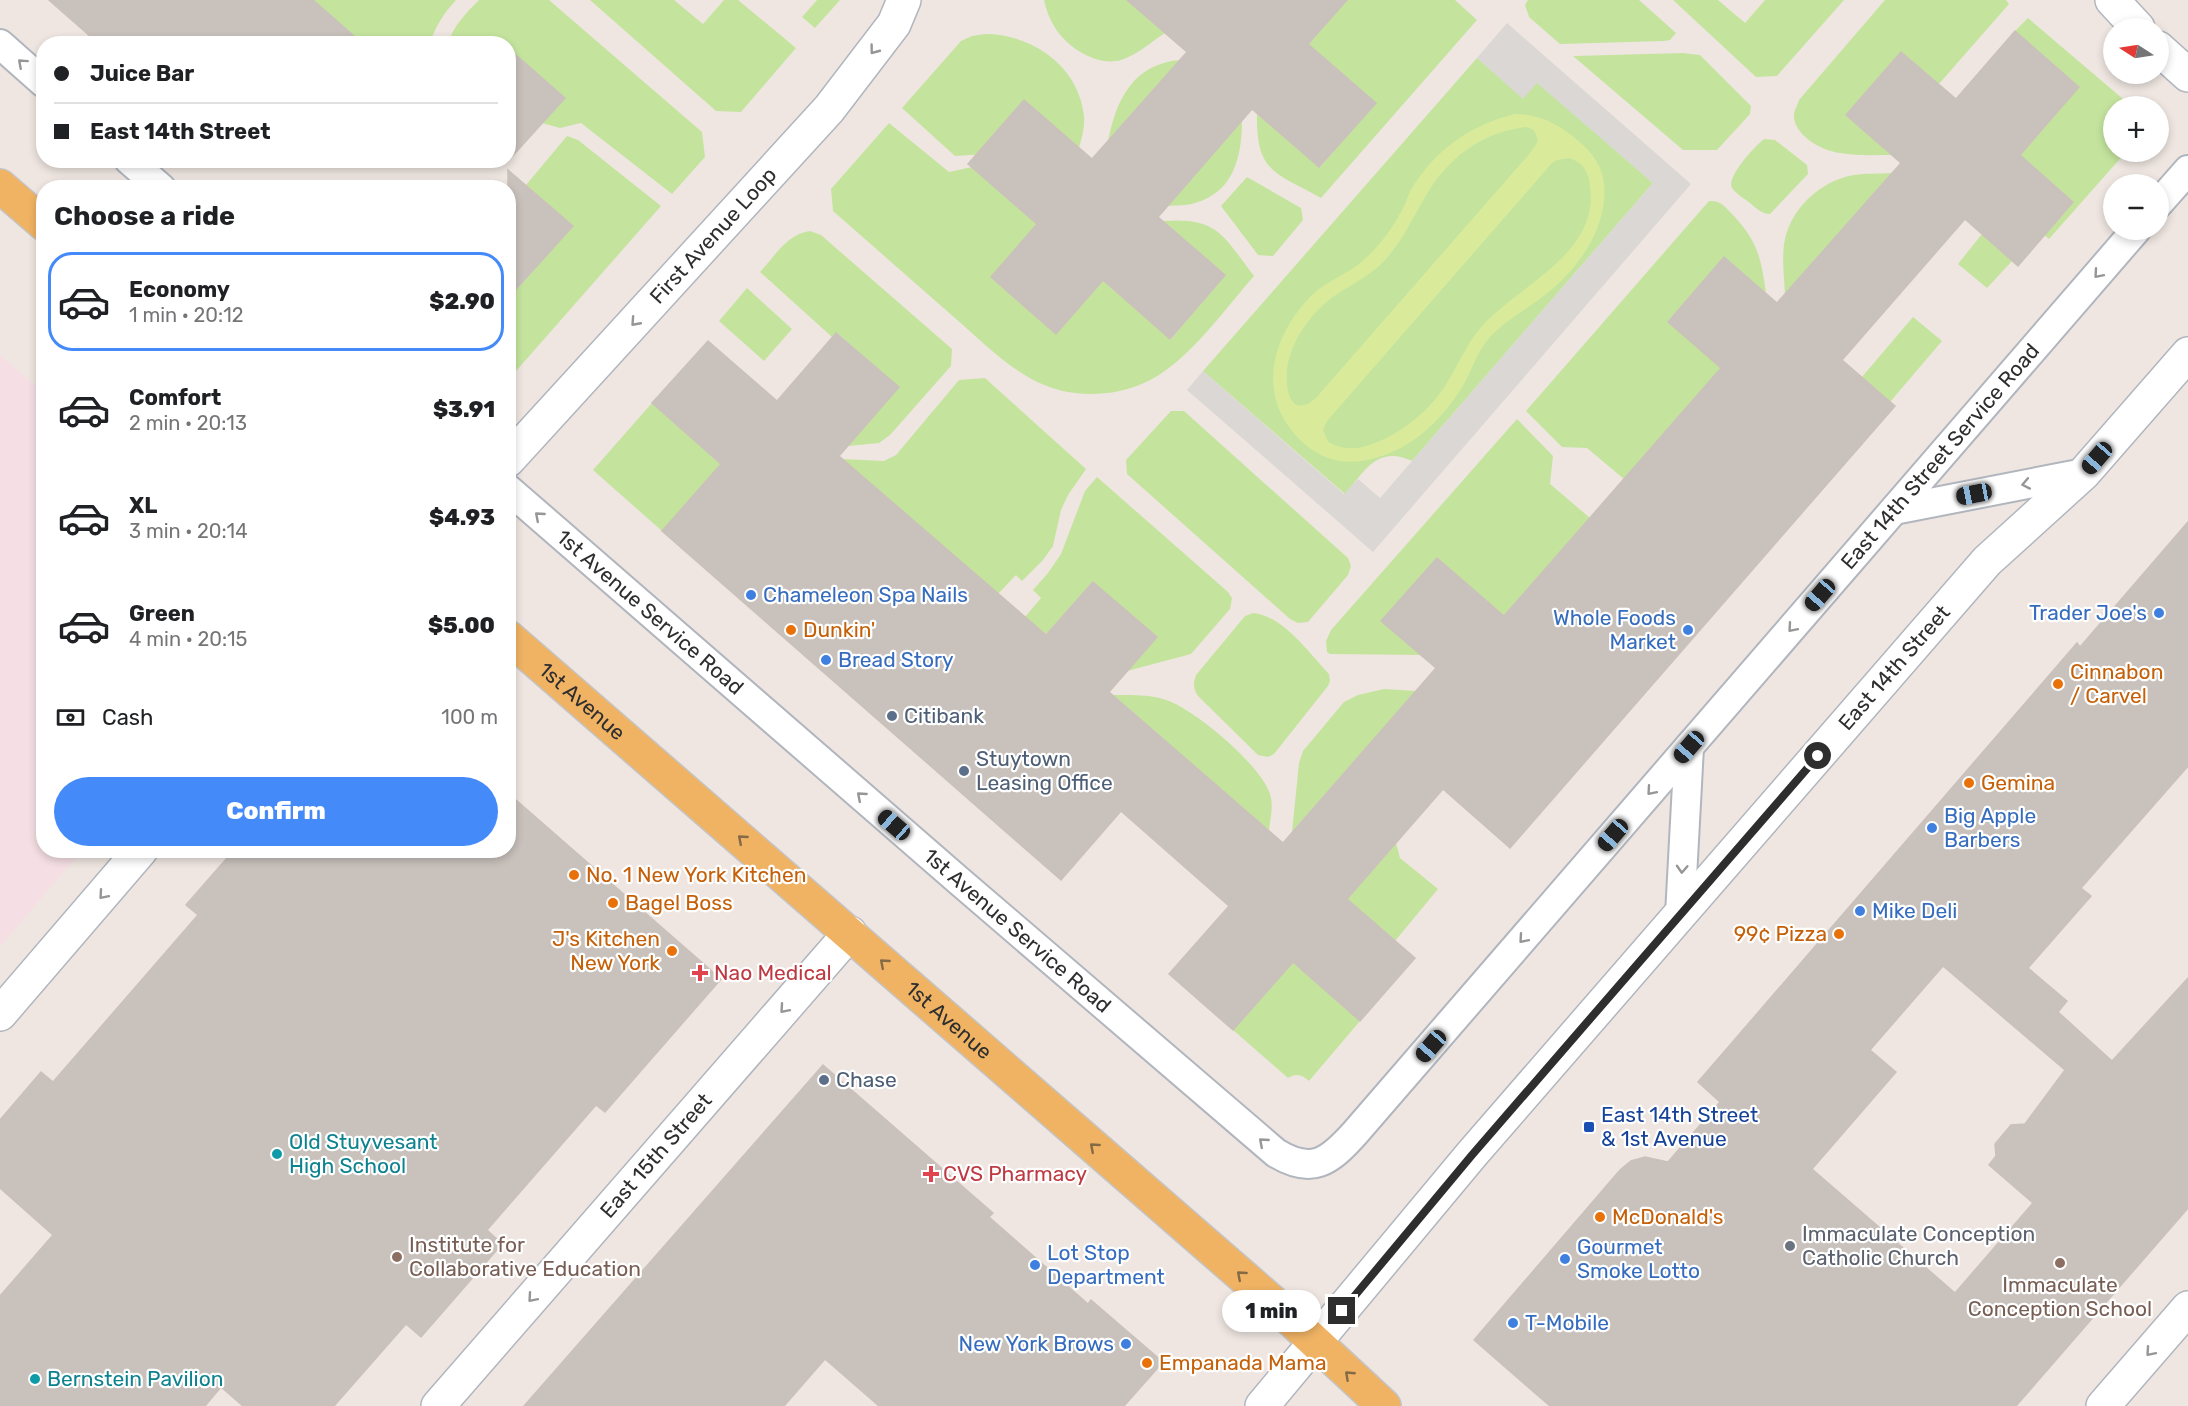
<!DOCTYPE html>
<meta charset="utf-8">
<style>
body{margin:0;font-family:Rubik,sans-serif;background:#f6f6f6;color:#202124;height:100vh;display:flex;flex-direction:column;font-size:22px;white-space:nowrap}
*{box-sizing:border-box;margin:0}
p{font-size:20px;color:#757577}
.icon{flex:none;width:33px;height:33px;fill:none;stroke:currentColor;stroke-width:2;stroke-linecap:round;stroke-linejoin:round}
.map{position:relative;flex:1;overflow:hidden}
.details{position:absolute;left:36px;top:180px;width:480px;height:678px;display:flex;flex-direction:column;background:#fff;border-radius:24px;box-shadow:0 3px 9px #0003}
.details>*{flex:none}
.guide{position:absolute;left:36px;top:36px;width:480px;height:132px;border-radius:24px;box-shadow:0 3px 9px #0003;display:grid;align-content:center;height:132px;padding:0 18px;background:#fff}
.needle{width:39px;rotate:282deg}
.buttons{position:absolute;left:2103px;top:18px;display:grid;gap:12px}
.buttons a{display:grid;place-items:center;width:66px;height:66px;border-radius:50%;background:#fff;box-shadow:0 3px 9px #0003;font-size:30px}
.end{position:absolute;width:27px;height:27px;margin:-14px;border:8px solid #2e2e2e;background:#fff;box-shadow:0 0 0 3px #fff}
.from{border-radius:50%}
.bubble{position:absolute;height:42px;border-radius:21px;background:#fff;box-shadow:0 3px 9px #0003;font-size:20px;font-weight:800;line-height:42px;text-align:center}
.car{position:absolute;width:18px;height:36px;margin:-18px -9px;border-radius:8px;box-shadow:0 0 4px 2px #0007;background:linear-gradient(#222 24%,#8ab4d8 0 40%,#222 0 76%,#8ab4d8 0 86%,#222 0)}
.guide b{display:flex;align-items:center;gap:21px;height:57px;font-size:22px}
.guide b+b{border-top:2px solid #e0e0e0}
.guide i{width:15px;height:15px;background:#202124}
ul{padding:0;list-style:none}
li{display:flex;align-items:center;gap:18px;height:99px;margin:0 12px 9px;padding:0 6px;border:3px solid transparent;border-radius:24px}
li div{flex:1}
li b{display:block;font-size:22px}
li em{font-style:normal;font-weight:800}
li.current{border-color:#448af9}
li>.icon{width:54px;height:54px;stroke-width:1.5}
h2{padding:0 18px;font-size:27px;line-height:72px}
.pay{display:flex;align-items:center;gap:15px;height:66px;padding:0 18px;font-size:22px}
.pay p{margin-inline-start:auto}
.button{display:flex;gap:12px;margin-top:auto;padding:12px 18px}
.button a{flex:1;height:69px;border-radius:36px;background:#448af9;color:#fff;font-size:24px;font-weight:800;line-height:69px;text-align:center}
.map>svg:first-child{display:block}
</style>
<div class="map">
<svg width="2188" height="1406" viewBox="0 0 2188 1406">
<rect width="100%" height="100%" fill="#efe6e1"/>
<path fill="#f5dfe4" d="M0,355L43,392L44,850L81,851L0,947Z"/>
<g fill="#c4e49e">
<path d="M313,0H456C443,14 436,26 430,43L363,44Z"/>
<path d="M479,0H549L702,132L705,157L672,194L581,123L560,128L542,123L564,98L509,48L508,44L501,41L499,44H448C453,26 466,13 479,0Z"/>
<path d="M590,0H674L703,24L724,0H738L796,48L741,112L716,111Z"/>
<path d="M817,0H840L815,28L802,17Z"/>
<path d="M1044,0H1127L1165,33C1151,42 1137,55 1121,60C1097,67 1066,47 1054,26C1049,18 1046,9 1044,0Z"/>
<path d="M1347,0H1455L1477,20L1321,198C1275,172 1256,173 1257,114L1320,167L1375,103L1308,44Z"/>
<path d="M1528,0H1639L1676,33L1670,40L1664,41L1560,44L1529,17L1525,5Z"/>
<path d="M1673,0H1718L1745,23L1765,0H1844L1777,76L1756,77Z"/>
<path d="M1885,0H2006L2009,4L1938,85L1846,115L1892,155C1874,155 1857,156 1840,153C1822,151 1792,135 1794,113C1795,109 1798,104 1799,100Z"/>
<path d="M2028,18L2123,99L2129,106H2114V152H2126L2049,239L2044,235L2073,202L2020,155L2015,31Z"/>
<path d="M985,34C1032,34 1079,66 1084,116C1085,127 1082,137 1079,148L955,156L902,108L961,41L972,36Z"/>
<path d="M1683,53L1700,55L1751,106L1750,114L1717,150H1683L1573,56Z"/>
<path d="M1477,58L1493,72L1537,82L1653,183L1412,461C1377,445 1365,471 1345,494L1203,371Z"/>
<path d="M1180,60L1108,141C1116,100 1133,64 1180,60Z"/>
<path d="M1242,120C1242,156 1234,192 1195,203C1187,206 1177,205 1167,206Z"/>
<path d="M889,123L949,172L972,167L1037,224L991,277L1056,334L1103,280L1171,339L1225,275L1163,221C1219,217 1223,236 1254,276C1224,310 1186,365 1144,383C1116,396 1076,398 1047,386C1011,372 984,343 956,319C915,283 874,247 833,211L831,189Z"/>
<path d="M567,136L578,140L661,206L509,379V280L518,288L572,226L526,185Z"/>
<path d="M1764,139L1775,140L1807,165L1808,174L1770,214C1762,214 1757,209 1750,203C1745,199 1736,194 1732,188C1726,177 1755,146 1764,139Z"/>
<path d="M1892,173L1785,294C1784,274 1780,248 1788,229C1799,201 1825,180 1854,175C1866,173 1880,174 1892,173Z"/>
<path d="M1247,177L1301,208L1303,220L1273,256L1258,255L1221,206Z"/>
<path d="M1709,201C1721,200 1725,207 1733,215C1758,242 1761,258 1766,293L1724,257L1668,321L1721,368L1624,479L1587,448L1562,447L1526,411Z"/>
<path d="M810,231L821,235L952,349L951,366L890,435L879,443L848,446L899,387L837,333L832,337L760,272C775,256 787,234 810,231Z"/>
<path d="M1982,234L2012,261L1987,288L1958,264Z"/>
<path d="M747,288L792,329L764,361L719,321Z"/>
<path d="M1913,317L1942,341L1890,402L1862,377Z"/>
<path d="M985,378L1086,469L1068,495L1061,510L1053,546L1043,560L1022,581L1016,575L998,594L842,459L884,461L896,455L959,380Z"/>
<path d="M652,403L721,464L662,531L593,470Z"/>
<path d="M1171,411H1184L1348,558L1351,566L1348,575L1308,622L1298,623L1290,619L1127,474L1126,460Z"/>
<path d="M1517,419L1553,456L1550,484L1590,518L1504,616L1437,558L1382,621L1421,655L1330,654L1327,652L1326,641L1331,630Z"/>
<path d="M1097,477L1228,592L1232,598L1230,609L1191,654L1127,671L1157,637L1093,582L1045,635L1025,617L1041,598L1033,590L1048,573L1061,554L1085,491Z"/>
<path d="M1253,613C1282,615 1310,654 1329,674L1330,681L1328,686L1274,754L1268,757L1258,755L1198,696C1193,688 1193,684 1196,675L1245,616Z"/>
<path d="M1384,689L1416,691L1292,832L1299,763L1303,751L1344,702L1358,695Z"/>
<path d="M1113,695C1131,695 1152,694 1169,701C1197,712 1260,764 1270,794C1274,806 1270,819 1269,831Z"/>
<path d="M1396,843L1400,858L1438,889L1395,941L1347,899Z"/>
<path d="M1293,962L1360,1021L1309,1081C1302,1074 1296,1073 1288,1078L1233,1030Z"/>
</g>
<path fill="#d9eb9b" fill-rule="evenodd" d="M1515,114C1544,114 1567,129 1587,149C1601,164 1606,179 1604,200C1600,242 1569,279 1534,303C1518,314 1503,323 1490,337C1478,350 1473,367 1465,382C1449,410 1423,439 1392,452C1362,465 1332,467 1306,445C1255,402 1269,339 1311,296C1327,280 1350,274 1366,258C1381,245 1396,223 1405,204C1407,200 1408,195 1411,190C1435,150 1470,125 1515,114ZM1526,127L1532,129L1535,132L1538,141L1531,152L1316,398C1300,412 1289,406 1287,385C1283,352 1306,318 1330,299C1346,287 1365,279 1380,265C1400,246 1411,221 1425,197C1447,159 1481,132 1526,127ZM1570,158C1584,164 1588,171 1590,185C1600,253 1522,283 1484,324C1469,340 1461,359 1450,378C1435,405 1409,428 1380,441C1362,449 1346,452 1328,442L1323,430L1327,421L1551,164L1556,160Z"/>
<path fill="#dbd7d4" d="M1507,23L1691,184L1373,552L1187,390L1203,371L1344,494L1358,479L1380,498L1653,183L1537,83L1523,99L1477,58Z"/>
<g fill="#c8c1bc" stroke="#cbc1ba" stroke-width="1.5" fill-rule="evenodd">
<path d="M49,0H313L363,44H99Z"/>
<path d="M1127,0H1347L1308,44L1376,103L1319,167L1252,109L1158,217L1225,275L1170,339L1103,280L1056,334L991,277L1037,224L968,164L1024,100L1092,159L1187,52Z"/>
<path d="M2015,31L2079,87L2020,155L2073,202L2018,266L1965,219L1842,360L1895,406L1510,848L1443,789L1347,899L1415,958L1360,1021L1293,962L1233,1030L1169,974L1229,906L1121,811L1061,880L662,531L721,464L652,403L708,341L777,401L836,333L899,387L839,456L1046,635L1093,582L1157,637L1109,692L1283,843L1436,668L1381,621L1437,558L1504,616L1721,368L1668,322L1724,257L1777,303L1901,163L1846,115L1901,52L1956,99Z"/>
<path d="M508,48L565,98L508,161Z"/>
<path d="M508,170L573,226L508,298Z"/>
<path d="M2188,522V766L2081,888L2091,896L2028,968L2067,1001L2058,1012L2112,1061L2188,978V1208L2016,1406H1550L1474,1340L1620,1170L1631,1161L1645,1157L1668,1162L1720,1102L1698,1082L2077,643L2080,647ZM1943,966L2065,1070L2025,1124L2011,1125L1995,1144L1996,1156L1989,1165L2033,1203L1955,1293L1812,1169L1896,1072L1870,1050Z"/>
<path d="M508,793L721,979L605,1112L596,1105L487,1230L502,1244L421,1337L406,1324L334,1406H243L221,1387L205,1406H0V1296L53,1235L0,1188V1120L41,1072L53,1082L198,915L186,905L234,850H508Z"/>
<path d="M823,1065L993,1213L989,1217L1088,1304L1091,1300L1163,1362L1124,1406H879L825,1359L784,1406H524Z"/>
</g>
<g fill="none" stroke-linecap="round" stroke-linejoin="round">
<defs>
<g id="lane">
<path d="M0,44L44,83"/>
<path d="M129,160L161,188"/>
<path d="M2158,204L2188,170"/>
<path id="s1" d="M508,489L958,880L1276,1153C1312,1175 1329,1162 1355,1133L2136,230"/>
<path d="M1894,510L2084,473"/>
<path d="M1680,915L1689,747"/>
</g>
<g id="street">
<path d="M2112,0L2138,28"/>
<path d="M2158,48L2188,75"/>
<path id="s2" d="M508,460L829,109L894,24L904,0"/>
<path d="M0,1014L141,850"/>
<path id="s3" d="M438,1406L850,933"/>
<path d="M2103,1406L2188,1308"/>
</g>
<g id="secondary">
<path id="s4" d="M1262,1406L1472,1154L1987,561L2084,473L2188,354"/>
</g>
<g id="primary">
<path d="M0,186L44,224"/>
<path id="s5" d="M508,637L1270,1300L1384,1406"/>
</g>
</defs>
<use href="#lane" stroke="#b1b6be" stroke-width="32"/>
<use href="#street" stroke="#b1b6be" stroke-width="36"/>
<use href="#secondary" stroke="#b1b6be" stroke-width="36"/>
<use href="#primary" stroke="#c4c4c4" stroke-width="36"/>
<use href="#lane" stroke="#fff" stroke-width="28"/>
<use href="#street" stroke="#fff" stroke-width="33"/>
<use href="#secondary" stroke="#fff" stroke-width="33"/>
<use href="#primary" stroke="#f0b364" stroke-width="33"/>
</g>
<defs><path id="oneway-chevron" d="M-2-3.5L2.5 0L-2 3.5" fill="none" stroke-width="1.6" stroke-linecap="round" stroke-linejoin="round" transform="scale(1.5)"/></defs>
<g stroke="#969696">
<use href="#oneway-chevron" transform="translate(874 50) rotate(127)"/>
<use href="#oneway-chevron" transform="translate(22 63) rotate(-138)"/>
<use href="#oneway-chevron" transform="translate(2098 274) rotate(131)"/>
<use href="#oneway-chevron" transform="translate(635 322) rotate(132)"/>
<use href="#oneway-chevron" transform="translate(2026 484) rotate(169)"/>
<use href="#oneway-chevron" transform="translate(539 516) rotate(-139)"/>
<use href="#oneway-chevron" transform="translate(1792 628) rotate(131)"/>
<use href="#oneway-chevron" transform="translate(1651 791) rotate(131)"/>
<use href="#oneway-chevron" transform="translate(861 796) rotate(-139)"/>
<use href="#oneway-chevron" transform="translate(1682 869) rotate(93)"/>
<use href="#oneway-chevron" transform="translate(103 895) rotate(131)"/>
<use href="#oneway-chevron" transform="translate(1523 939) rotate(131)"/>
<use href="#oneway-chevron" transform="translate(784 1009) rotate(131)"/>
<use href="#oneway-chevron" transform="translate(1263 1142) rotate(-139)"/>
<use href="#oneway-chevron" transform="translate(532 1298) rotate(131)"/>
<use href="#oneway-chevron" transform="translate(2150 1352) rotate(131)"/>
</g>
<g stroke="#856a46">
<use href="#oneway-chevron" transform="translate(742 839) rotate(-139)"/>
<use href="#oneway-chevron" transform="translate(884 963) rotate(-139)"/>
<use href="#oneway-chevron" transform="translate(1094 1147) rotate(-139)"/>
<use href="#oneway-chevron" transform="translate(1241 1275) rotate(-139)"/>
<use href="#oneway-chevron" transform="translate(1349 1375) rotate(-137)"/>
</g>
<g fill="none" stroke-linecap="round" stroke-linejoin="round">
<path stroke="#2e2e2e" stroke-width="8" d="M1342,1311L1472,1155L1818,756"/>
</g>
<g fill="#3f7fe0" stroke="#fff" stroke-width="2">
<circle cx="751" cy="595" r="6"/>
<circle cx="2159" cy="613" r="6"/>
<circle cx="1688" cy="630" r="6"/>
<circle cx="826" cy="660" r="6"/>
<circle cx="1932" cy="828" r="6"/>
<circle cx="1860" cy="911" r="6"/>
<circle cx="1565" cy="1259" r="6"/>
<circle cx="1035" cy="1265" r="6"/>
<circle cx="1513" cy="1323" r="6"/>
<circle cx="1126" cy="1344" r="6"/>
</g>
<g fill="#e8710a" stroke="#fff" stroke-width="2">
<circle cx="791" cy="630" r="6"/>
<circle cx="2058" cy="684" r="6"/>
<circle cx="1969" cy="783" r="6"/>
<circle cx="574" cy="875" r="6"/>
<circle cx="613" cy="903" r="6"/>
<circle cx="1839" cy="934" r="6"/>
<circle cx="672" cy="951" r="6"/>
<circle cx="1600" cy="1217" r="6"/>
<circle cx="1147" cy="1363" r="6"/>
</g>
<g fill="#5c6f8a" stroke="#fff" stroke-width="2">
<circle cx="892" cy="716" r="6"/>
<circle cx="964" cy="771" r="6"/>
<circle cx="824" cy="1080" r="6"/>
</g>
<g fill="#e0444e" stroke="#fff" stroke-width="2">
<path d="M697 964h6v6h6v6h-6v6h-6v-6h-6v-6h6z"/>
<path d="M928 1165h6v6h6v6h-6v6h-6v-6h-6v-6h6z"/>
</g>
<rect fill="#1a4fb4" stroke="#fff" stroke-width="2" x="1583" y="1121" width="12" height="12" rx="3"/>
<g fill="#0f9aa8" stroke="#fff" stroke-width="2">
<circle cx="277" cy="1154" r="6"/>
<circle cx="35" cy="1379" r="6"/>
</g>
<circle fill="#6b7280" stroke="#fff" stroke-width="2" cx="1790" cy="1246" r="6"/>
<g fill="#8d6e63" stroke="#fff" stroke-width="2">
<circle cx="397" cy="1257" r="6"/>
<circle cx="2060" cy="1263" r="6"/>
</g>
<g text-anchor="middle" stroke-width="4.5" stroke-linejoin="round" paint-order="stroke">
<g font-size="21" fill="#2e2e2e" stroke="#fff">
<text dy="7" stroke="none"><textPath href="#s2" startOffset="304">First Avenue Loop</textPath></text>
<text dy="7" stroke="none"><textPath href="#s1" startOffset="2002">East 14th Street Service Road</textPath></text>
<text dy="7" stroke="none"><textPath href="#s1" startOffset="188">1st Avenue Service Road</textPath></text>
<text dy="7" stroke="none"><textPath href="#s4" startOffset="972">East 14th Street</textPath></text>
<text dy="7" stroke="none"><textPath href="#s5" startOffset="98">1st Avenue</textPath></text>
<text dy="7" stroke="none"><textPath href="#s1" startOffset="674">1st Avenue Service Road</textPath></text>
<text dy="7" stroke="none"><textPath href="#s5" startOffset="584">1st Avenue</textPath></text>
<text dy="7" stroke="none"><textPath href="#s3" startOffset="332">East 15th Street</textPath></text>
</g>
<g font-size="21" fill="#366cbe" stroke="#fff" text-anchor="start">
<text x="763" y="602">Chameleon Spa Nails</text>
<text x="2147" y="620" text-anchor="end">Trader Joe's</text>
<text x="1676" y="625" text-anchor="end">Whole Foods<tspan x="1676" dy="24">Market</tspan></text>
<text x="838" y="667">Bread Story</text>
<text x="1944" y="823">Big Apple<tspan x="1944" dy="24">Barbers</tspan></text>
<text x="1872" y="918">Mike Deli</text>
<text x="1577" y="1254">Gourmet<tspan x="1577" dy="24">Smoke Lotto</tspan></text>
<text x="1047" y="1260">Lot Stop<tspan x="1047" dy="24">Department</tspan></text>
<text x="1525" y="1330">T-Mobile</text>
<text x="1114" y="1351" text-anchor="end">New York Brows</text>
</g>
<g font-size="21" fill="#c56008" stroke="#fff" text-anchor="start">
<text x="803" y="637">Dunkin'</text>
<text x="2070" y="679">Cinnabon<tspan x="2070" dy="24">/ Carvel</tspan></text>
<text x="1981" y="790">Gemina</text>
<text x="586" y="882">No. 1 New York Kitchen</text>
<text x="625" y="910">Bagel Boss</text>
<text x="1827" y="941" text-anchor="end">99¢ Pizza</text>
<text x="660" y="946" text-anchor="end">J's Kitchen<tspan x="660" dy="24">New York</tspan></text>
<text x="1612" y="1224">McDonald's</text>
<text x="1159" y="1370">Empanada Mama</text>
</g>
<g font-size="21" fill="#4e5e75" stroke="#fff" text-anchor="start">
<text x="904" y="723">Citibank</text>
<text x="976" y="766">Stuytown<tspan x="976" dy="24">Leasing Office</tspan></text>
<text x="836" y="1087">Chase</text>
</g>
<g font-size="21" fill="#be3a42" stroke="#fff" text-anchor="start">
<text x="714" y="980">Nao Medical</text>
<text x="943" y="1181">CVS Pharmacy</text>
</g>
<g font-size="21" fill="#164399" stroke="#fff" text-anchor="start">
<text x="1601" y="1122">East 14th Street<tspan x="1601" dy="24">&amp; 1st Avenue</tspan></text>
</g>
<g font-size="21" fill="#0d838f" stroke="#fff" text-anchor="start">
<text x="289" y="1149">Old Stuyvesant<tspan x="289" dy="24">High School</tspan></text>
<text x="47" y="1386">Bernstein Pavilion</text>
</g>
<g font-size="21" fill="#5b616d" stroke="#fff" text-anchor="start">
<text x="1802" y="1241">Immaculate Conception<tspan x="1802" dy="24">Catholic Church</tspan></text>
</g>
<g font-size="21" fill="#785e54" stroke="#fff" text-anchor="start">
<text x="409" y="1252">Institute for<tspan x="409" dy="24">Collaborative Education</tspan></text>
<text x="2060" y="1292" text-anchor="middle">Immaculate<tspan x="2060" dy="24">Conception School</tspan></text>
</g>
</g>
</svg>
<div class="buttons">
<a><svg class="needle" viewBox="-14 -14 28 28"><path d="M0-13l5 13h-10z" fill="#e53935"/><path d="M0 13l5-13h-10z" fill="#757577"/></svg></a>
<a>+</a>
<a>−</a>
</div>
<i class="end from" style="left:1818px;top:756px"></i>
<i class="end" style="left:1342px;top:1311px"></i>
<div class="bubble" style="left:1222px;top:1290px;width:99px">1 min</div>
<i class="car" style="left:2097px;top:458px;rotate:221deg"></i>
<i class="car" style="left:1974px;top:494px;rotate:259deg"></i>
<i class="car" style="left:1820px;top:595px;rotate:221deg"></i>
<i class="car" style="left:1689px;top:747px;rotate:221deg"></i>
<i class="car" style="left:894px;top:825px;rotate:311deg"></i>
<i class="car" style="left:1613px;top:835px;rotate:221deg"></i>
<i class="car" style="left:1431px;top:1046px;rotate:221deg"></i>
<div class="guide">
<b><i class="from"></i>Juice Bar</b>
<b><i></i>East 14th Street</b>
</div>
<section class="details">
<h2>Choose a ride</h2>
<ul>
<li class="current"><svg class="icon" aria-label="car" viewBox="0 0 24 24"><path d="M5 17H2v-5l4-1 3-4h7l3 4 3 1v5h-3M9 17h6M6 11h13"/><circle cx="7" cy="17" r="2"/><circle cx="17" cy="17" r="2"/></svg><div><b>Economy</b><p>1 min · 20:12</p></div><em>$2.90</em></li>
<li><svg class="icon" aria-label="car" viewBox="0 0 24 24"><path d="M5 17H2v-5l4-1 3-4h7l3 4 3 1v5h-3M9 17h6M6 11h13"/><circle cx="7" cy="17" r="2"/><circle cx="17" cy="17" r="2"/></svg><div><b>Comfort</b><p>2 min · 20:13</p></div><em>$3.91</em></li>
<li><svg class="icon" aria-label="car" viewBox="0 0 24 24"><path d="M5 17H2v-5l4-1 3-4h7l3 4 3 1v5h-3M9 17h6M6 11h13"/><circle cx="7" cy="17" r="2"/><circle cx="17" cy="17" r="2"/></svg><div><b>XL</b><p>3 min · 20:14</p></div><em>$4.93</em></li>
<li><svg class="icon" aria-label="car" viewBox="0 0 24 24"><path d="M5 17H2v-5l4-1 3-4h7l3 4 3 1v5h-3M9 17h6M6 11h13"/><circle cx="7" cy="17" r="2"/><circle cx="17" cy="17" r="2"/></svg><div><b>Green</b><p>4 min · 20:15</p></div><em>$5.00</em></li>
</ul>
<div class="pay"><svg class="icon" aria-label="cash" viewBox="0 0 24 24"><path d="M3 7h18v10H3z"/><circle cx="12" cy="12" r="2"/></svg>Cash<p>100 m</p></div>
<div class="button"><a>Confirm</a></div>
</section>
</div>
